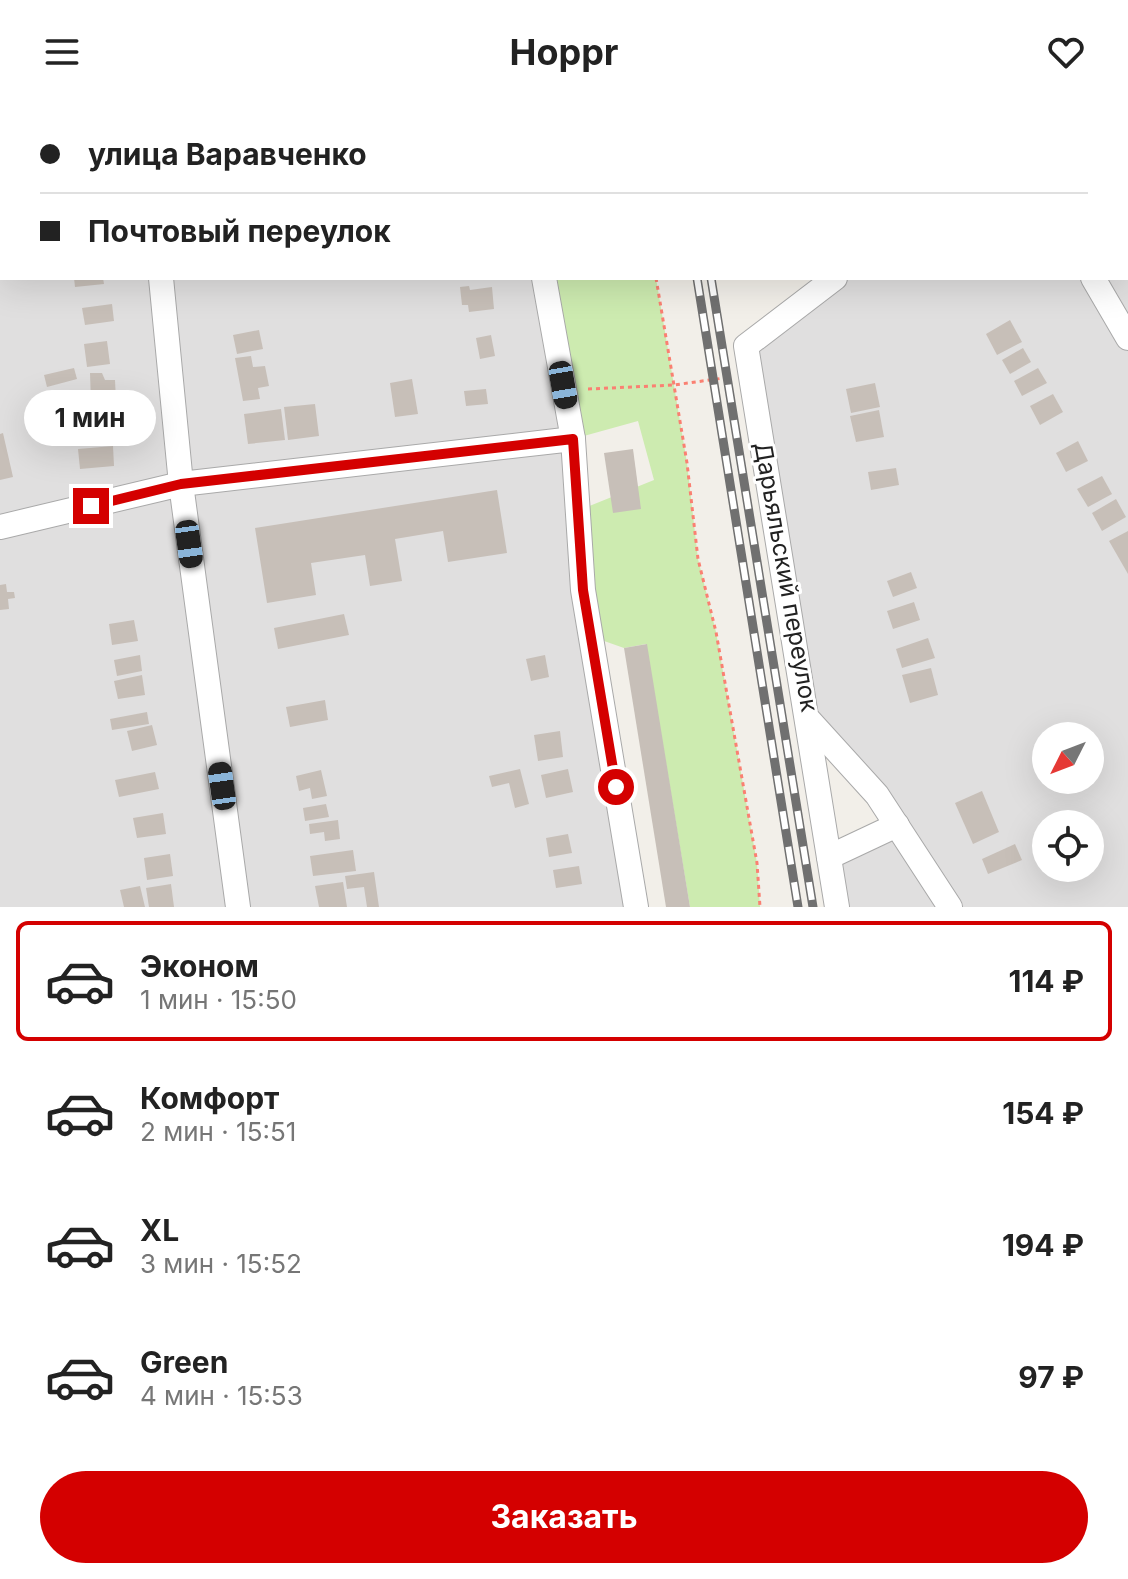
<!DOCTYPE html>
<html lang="ru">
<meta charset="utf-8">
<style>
body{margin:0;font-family:Inter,sans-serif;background:#f6f6f6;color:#222;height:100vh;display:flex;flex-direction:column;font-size:30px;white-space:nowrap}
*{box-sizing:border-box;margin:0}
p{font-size:26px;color:#767676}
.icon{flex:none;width:44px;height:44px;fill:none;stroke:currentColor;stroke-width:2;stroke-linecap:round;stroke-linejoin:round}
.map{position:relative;height:803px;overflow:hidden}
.sheet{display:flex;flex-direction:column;background:#fff;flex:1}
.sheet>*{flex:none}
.banner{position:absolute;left:0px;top:0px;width:1128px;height:176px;box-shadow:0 8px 32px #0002;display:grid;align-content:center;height:176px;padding:0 40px;background:#fff}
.needle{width:52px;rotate:228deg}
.buttons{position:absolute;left:1032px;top:618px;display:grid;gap:16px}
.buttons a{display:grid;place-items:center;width:72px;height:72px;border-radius:50%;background:#fff;box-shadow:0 8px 32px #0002;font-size:40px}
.end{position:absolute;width:36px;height:36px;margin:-18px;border:10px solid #d40000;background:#fff;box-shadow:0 0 0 4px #fff}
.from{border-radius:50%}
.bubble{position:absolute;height:56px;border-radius:28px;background:#fff;box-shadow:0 8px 32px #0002;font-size:26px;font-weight:700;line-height:56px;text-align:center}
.car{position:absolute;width:24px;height:48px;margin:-24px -12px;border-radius:10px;box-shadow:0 0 6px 2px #0007;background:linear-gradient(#222 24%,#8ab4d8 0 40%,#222 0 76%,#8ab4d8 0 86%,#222 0)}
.banner b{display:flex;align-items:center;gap:28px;height:76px;font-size:30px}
.banner b+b{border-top:2px solid #e0e0e0}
.banner i{width:20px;height:20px;background:#222}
ul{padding:14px 0 0;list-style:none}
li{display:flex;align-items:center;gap:24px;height:120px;margin:0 16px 12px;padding:0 24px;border:4px solid transparent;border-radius:12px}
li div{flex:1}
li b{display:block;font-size:30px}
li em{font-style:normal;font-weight:700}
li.active{border-color:#d40000}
li>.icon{width:72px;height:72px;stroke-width:1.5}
.primary-button{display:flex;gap:16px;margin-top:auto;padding:16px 40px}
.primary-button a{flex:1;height:92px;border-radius:48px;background:#d40000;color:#fff;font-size:32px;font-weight:700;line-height:92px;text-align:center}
header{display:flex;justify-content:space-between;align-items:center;height:104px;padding:0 40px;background:#fff;font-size:36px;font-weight:700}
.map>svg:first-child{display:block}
</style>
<header><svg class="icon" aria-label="menu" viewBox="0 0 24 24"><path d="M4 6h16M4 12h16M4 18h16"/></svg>Hoppr<svg class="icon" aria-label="heart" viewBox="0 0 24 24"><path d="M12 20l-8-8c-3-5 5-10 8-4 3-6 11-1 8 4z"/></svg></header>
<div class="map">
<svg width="1128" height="803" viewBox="0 0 1128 803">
<rect width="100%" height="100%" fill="#f2efe9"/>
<g fill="#e0dfdf" fill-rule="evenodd">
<path d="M0,0H516L2,2V174H544L636,803H0Z"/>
<path d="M991,0H1128V803H837L829,753L896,721L808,615L746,242L835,174H1126V2ZM1046,632H1090V676H1046ZM1046,720H1090V764H1046Z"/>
</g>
<path fill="#cdebb0" d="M544,174H656L687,359L698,455L716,528L757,759L760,803H690L646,540L624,544L590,532L577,407L654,376L638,317L573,335Z"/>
<g fill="#c7bfb8">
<path d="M74,174H103L104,180L75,183Z"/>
<path d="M469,182L470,186L492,183L494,205L469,208L468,201H462L460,183Z"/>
<path d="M112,200L114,217L85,221L82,204Z"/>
<path d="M1010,216L1022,238L997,251L986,230Z"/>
<path d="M259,226L263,245L237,250L233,231Z"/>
<path d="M491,231L495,252L480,255L476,234Z"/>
<path d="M107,237L110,260L87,263L84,240Z"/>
<path d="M1023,244L1031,258L1010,270L1002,256Z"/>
<path d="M251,252L253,263L265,262L269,282L258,284L260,295L243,297L235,254Z"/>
<path d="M74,264L77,275L47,283L44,271Z"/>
<path d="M1038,264L1047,279L1022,292L1014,277Z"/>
<path d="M90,269H102L105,276H115L116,297L91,298Z"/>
<path d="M412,275L418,310L395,313L390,279Z"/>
<path d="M875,279L880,303L851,309L846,285Z"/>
<path d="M486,285L488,300L466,302L464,287Z"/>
<path d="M1053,290L1063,308L1040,321L1030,302Z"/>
<path d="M315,300L319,332L288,336L284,303Z"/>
<path d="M281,305L285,336L248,340L244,310Z"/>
<path d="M879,306L884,333L856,338L850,312Z"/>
<path d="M3,329L13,373L0,376V330Z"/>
<path d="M1078,337L1088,357L1066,368L1056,349Z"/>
<path d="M113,342L114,362L80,365L78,345Z"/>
<path d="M633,345L641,405L613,409L604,349Z"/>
<path d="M896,364L899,381L871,386L868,368Z"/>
<path d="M1102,372L1112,390L1088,403L1077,385Z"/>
<path d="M497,386L507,449L448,458L443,427L395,435L402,477L370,482L365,451L311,459L316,491L267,499L255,424Z"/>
<path d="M1116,395L1126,413L1102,427L1092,409Z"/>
<path d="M1128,427V470L1109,437Z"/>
<path d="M911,468L917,484L893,493L887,477Z"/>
<path d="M6,480L7,488H14L15,494L8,495L9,505L0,506V481Z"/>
<path d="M914,498L920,516L893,525L887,507Z"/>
<path d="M344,510L349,531L278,545L274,524Z"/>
<path d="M134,516L138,537L112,541L109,520Z"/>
<path d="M928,534L935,554L902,564L896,545Z"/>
<path d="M647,540L690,803H666L624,544Z"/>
<path d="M140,551L142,567L117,572L114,556Z"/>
<path d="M545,551L549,573L531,577L526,555Z"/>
<path d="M931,564L938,591L910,599L902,571Z"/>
<path d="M142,571L145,591L118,595L114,577Z"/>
<path d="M325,596L328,616L290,623L286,603Z"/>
<path d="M147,608L149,620L112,626L110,615Z"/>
<path d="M152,621L157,641L132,647L127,627Z"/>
<path d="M560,627L563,653L538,657L534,631Z"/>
<path d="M520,665L529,700L515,704L509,679L492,683L489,672Z"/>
<path d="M568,665L573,688L546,694L541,671Z"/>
<path d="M321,666L327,692L312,695L310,684L299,687L296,672Z"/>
<path d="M155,668L159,685L119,693L115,676Z"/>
<path d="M982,687L999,728L973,740L955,699Z"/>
<path d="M326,700L329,713L305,717L303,704Z"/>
<path d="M163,709L166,730L137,734L133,714Z"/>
<path d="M338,716L340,735L325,737L324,728L310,730L309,720Z"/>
<path d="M568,730L572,749L549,753L546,734Z"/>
<path d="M1015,740L1022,756L988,770L982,755Z"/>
<path d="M353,746L356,767L313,772L310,752Z"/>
<path d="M170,750L173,772L147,776L144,754Z"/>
<path d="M579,762L582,780L556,784L553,766Z"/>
<path d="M374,768L379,803H367L364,783L347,785L345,772Z"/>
<path d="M343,778L347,803H319L315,782Z"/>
<path d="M171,780L174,803H149L146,784Z"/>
<path d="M140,782L145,803H124L120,786Z"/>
</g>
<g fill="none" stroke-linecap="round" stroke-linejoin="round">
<defs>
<g id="minor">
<path d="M145,0V2"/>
<path d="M516,0V2"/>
<path d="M583,0V2"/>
<path d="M742,0V2"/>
<path d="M991,0L992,2"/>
<path d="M1054,2L1057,0"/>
<path d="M161,174L181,380L238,803"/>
<path d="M544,174L573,335L583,486L636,803"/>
<path d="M835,174L746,242L837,803"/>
<path d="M1093,174L1128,234"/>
<path d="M0,423L181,380L573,335"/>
<path d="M808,615L877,691L950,803"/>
<path d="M829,753L897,721"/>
</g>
</defs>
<use href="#minor" stroke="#a9a9a9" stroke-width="26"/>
<g stroke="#fa8072" stroke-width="3" stroke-dasharray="4 4" stroke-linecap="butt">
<path d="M627,0V2"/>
<path d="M656,174L687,359L698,455L716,528L757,759L760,803"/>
<path d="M588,285L674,281L731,273"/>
</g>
<use href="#minor" stroke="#fff" stroke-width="24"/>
<defs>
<g id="rail">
<path d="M670,0V2"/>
<path d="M684,0V2"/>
<path d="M697,174L798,803"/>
<path d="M711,174L813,803"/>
</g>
</defs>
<use href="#rail" stroke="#707070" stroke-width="9"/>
<use href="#rail" stroke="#fff" stroke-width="6" stroke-dasharray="18" stroke-linecap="butt"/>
</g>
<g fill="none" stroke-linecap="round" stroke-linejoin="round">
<path stroke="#d40000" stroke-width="10" d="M91,402L181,380L573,335L583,486L616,683"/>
</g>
<g text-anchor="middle" stroke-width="6" stroke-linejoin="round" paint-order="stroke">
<g font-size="24" fill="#222" stroke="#fff">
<text transform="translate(786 473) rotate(80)" y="8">Дарьяльский переулок</text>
</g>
</g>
</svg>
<div class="buttons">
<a><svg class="needle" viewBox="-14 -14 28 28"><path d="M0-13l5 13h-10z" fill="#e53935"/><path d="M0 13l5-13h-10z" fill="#767676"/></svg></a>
<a><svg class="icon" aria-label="locate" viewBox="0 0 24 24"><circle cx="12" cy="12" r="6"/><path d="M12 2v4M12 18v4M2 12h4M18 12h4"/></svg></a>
</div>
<i class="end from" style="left:616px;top:683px"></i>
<i class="end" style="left:91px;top:402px"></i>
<div class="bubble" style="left:24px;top:286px;width:132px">1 мин</div>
<i class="car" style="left:563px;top:281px;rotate:170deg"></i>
<i class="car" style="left:189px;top:440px;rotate:172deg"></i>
<i class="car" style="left:222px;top:682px;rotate:352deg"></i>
<div class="banner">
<b><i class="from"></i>улица Варавченко</b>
<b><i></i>Почтовый переулок</b>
</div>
</div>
<section class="sheet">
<ul>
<li class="active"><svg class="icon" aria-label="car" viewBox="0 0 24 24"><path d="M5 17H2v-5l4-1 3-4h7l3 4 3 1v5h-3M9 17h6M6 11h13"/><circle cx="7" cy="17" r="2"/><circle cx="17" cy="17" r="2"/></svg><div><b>Эконом</b><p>1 мин · 15:50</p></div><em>114 ₽</em></li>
<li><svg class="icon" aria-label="car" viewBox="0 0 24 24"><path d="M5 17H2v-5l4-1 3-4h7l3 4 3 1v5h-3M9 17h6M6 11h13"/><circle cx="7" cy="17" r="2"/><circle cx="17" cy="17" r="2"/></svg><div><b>Комфорт</b><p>2 мин · 15:51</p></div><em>154 ₽</em></li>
<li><svg class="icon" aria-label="car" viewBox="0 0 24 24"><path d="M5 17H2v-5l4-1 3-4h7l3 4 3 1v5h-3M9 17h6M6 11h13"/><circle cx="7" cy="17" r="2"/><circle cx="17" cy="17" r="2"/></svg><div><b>XL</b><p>3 мин · 15:52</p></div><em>194 ₽</em></li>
<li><svg class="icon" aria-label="car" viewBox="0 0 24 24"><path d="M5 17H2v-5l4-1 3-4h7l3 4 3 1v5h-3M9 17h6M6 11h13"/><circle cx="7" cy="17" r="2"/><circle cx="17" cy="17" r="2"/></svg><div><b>Green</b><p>4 мин · 15:53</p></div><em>97 ₽</em></li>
</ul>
<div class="primary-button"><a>Заказать</a></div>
</section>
